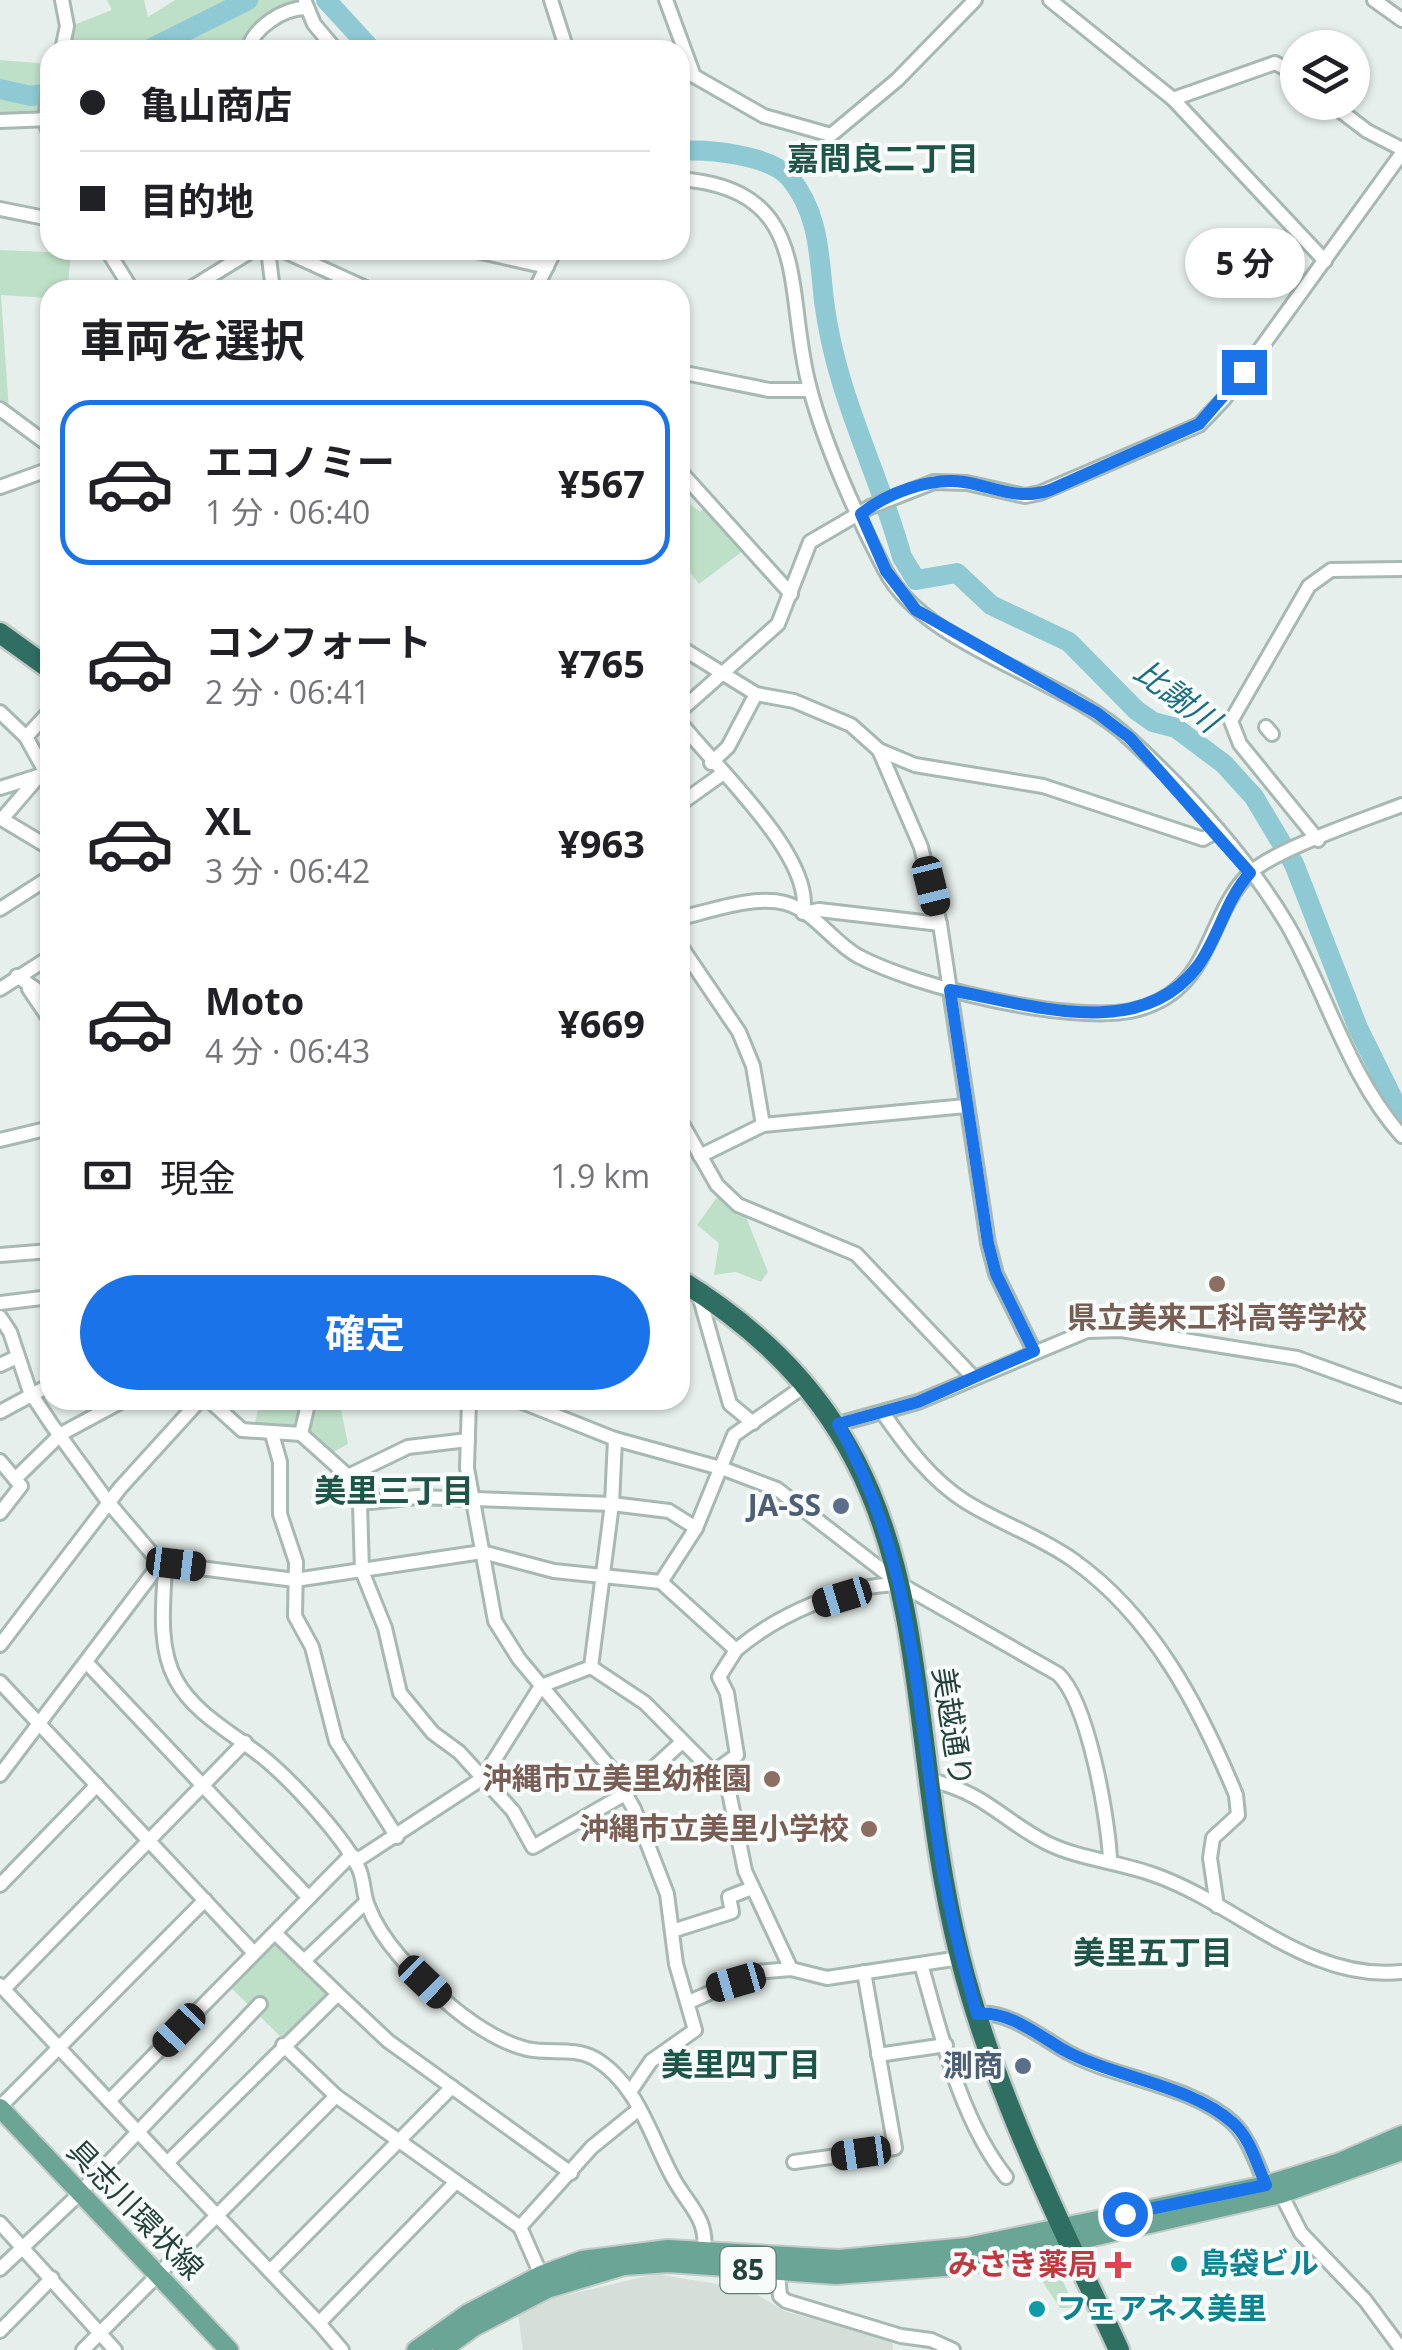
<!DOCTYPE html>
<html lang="ja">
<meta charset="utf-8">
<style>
body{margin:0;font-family:"Open Sans","Noto Sans JP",sans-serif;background:#f2f2f2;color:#202124;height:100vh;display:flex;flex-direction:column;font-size:38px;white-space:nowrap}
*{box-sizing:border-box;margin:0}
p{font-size:32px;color:#757577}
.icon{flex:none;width:55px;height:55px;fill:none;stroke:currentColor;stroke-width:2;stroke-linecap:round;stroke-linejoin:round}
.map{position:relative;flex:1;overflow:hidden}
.side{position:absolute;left:40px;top:280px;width:650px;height:1130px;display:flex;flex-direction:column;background:#fff;border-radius:30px;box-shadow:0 2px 8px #0004}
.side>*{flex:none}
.guide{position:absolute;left:40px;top:40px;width:650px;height:220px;border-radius:30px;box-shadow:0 2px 8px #0004;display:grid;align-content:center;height:220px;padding:0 40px;background:#fff}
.fabs{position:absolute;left:1280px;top:30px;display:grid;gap:20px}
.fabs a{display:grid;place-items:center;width:90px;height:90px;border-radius:50%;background:#fff;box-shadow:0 2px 8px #0004;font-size:50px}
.end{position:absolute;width:45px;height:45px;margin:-22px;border:12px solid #1a73e8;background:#fff;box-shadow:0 0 0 5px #fff}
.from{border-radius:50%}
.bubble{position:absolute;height:70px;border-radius:35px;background:#fff;box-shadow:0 2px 8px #0004;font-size:32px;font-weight:700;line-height:70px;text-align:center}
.car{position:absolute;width:30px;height:60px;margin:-30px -15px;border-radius:12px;box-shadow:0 0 8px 2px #0007;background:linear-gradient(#222 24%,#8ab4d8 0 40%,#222 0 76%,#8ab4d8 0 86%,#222 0)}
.guide b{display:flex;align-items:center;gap:35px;height:95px;font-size:38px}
.guide b+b{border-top:2px solid #e0e0e0}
.guide i{width:25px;height:25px;background:#202124}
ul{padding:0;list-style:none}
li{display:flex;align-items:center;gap:30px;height:165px;margin:0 20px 15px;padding:0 20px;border:5px solid transparent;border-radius:30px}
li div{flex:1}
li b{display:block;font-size:38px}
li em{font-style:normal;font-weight:700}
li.active{border-color:#1a73e8}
li>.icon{width:90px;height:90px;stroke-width:1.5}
h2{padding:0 40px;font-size:45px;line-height:120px}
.pay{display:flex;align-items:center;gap:25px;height:110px;padding:0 40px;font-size:38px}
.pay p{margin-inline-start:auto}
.cta{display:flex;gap:20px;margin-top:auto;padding:20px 40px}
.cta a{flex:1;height:115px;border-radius:60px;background:#1a73e8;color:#fff;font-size:40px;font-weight:700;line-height:115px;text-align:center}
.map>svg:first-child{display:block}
</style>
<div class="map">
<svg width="1402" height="2350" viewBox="0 0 1402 2350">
<rect width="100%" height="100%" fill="#e6efeb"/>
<path fill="#d4dfda" d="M655,2274L748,2289L784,2311L892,2340L893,2350H523L517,2307Z"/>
<g fill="#bfe0c8">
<path d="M107,0H144L148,17L175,0H305L259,28L247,50H68L74,25L112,10Z"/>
<path d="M0,60L50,64V116L0,119Z"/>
<path d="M0,250L71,253L68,284L86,290H50L47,298L1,295L9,411L0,405Z"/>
<path d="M680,496L700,512L707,503L748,547L699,584L680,559Z"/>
<path d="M720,1193L744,1212L768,1272L761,1282L736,1272L714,1275L719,1243L697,1225Z"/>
<path d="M260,1400H300L298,1428H254Z"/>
<path d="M313,1400H339L348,1444L323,1458L304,1433Z"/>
<path d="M276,1934L338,1994L286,2042L225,1982Z"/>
<path d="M1051,2274L1060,2275L1075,2308H1060L1039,2276Z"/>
</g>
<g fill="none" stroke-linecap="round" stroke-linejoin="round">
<g stroke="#8ec9d4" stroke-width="20">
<path d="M326,0L372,50"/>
<path d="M148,50L248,0"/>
<path d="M0,89L31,96L50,93"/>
<path d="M680,151C709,149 769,155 789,177C820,213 819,258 824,301C836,396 877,467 902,557L916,580L957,573L991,605L1069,642L1136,710L1153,722L1176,728L1224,764L1254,797L1294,864L1358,1028L1402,1117"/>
</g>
<defs>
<g id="minor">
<path d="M551,0L567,50"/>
<path d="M666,0L694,76L764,116L831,135L897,80L975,0"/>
<path d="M1050,0L1173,99L1325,261"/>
<path d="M1374,0L1402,20"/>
<path d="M305,2L314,24L336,50"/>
<path d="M62,50L67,26L62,0"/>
<path d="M248,50C253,28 283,8 306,8"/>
<path d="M50,80L45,120L50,136"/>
<path d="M1173,99L1275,63L1298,75"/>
<path d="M1329,102L1367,131L1402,149"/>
<path d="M0,121L50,119"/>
<path d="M680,179C816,190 783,292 810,389C825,446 857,517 885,570C928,650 1065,676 1131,740C1188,793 1247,857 1287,924C1327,993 1348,1076 1402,1136"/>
<path d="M0,209L50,219"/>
<path d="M107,250L132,290"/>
<path d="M268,250L273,290"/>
<path d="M282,250L370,290"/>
<path d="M472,250L547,267"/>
<path d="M188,290L253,250"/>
<path d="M535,290L555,250"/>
<path d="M680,372L769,390H810"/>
<path d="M0,409L50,446"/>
<path d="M680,471L791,594"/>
<path d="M0,487L50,469"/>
<path d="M680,647L756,694L794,701L851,725L879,750L915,765L1043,786L1203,839L1217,831"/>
<path d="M680,711L778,624L810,542L870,507L934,482L967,483L1025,496L1040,493L1199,425L1224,399L1402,153"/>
<path d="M0,712L26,737L46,773"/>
<path d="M680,722C714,766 815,857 803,913L819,910L940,924"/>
<path d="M1266,727L1272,734"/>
<path d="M26,737L50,711"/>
<path d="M879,750L921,847L940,924L988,1243L996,1274L1034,1351"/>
<path d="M711,763L728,747L756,694"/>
<path d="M0,788L41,775"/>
<path d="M680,804L722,774"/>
<path d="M0,818L50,848"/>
<path d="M2,819L39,776"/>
<path d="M1318,840L1240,744L1231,721L1309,586L1331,570L1402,569"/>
<path d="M0,909L50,877"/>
<path d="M680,918C711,911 753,895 785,903C815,911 831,941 858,956C916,987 1065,1023 1130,1011C1214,994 1204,917 1250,873C1276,849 1366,819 1402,805"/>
<path d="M680,945L739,1032L753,1066L763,1125"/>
<path d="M17,976L50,999"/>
<path d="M0,989L50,957"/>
<path d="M29,989L50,1020"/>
<path d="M680,1120L717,1185L738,1205L856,1254L973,1377"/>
<path d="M0,1140L50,1128"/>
<path d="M700,1156L763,1125L966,1106"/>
<path d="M0,1255L50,1251"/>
<path d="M699,1295L730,1404L753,1423"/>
<path d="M0,1303L50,1297"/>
<path d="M0,1317L10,1332L30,1392L52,1425L109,1503L165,1569L176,1565L295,1580L482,1552L554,1571L661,1582L736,1650C777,1615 844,1585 900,1584"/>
<path d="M0,1365L17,1357"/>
<path d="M209,1400L242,1430L301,1434"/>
<path d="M309,1400L301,1434L348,1476L360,1503L362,1571L385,1628L400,1693L433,1733L459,1752L513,1811L533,1847L625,1794L681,1743"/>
<path d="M469,1400L467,1468L495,1621L519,1659L612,1770L634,1809L667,1894L676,1964L695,2030L651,2061L630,2092"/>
<path d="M517,1400L615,1439L724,1469L777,1489L900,1584L1058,1674C1088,1702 1108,1817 1110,1859"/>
<path d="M0,1412L50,1385"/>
<path d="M883,1413C906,1446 931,1480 966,1502C1000,1523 1039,1536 1073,1560C1153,1617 1199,1706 1236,1795L1238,1815L1213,1838L1210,1858L1217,1906"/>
<path d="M838,1424L918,1402L1087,1331L1121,1330L1297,1358L1402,1396"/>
<path d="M272,1434L280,1462V1514L296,1562L295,1616L312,1647L336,1741L397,1837"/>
<path d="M0,1461L21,1486L0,1513"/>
<path d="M348,1476L408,1447L468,1440"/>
<path d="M15,1479L61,1434L124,1400"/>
<path d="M360,1503L417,1497L612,1504L669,1511L696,1528"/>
<path d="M165,1569C163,1604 158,1648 176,1680C196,1717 241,1737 272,1765C297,1787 345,1839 359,1869C364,1880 363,1894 368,1906C382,1943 414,1973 443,1999C465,2019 498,2042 527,2049C550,2054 573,2047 594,2058C637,2083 650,2135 672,2176C686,2203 708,2218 704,2249"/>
<path d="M661,1582L696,1528L734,1435L806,1385"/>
<path d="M0,1645L120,1488L200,1400"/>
<path d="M87,1663L309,1898"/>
<path d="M591,1667L645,1703L728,1787L745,1871L791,1969"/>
<path d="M0,1682L254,1953"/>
<path d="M715,1771L737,1755L727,1693L719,1677L736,1650"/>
<path d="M0,1775L162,1561"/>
<path d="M931,1780C988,1795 998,1817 1045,1842C1078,1859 1120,1862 1155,1875C1239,1905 1308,1982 1402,1972"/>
<path d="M0,1885L97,1785"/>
<path d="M672,1931L732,1912L729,1897L752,1888"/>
<path d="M276,1934L338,1994"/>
<path d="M304,1961L366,1902"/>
<path d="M921,1964C941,2034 960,2119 1006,2177"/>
<path d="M0,1985L109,2101L351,1855L359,1859L483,1778L541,1686L591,1667L612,1504L615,1439"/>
<path d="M4,1989L245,1742"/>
<path d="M689,2002L757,1972L791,1969L827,1978L960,1958"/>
<path d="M977,2014C1009,2010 1042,2038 1069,2053C1117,2079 1192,2085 1233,2123C1249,2138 1257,2165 1266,2185"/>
<path d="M283,2045L336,2096L520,2227L541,2275"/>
<path d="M878,2055L946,2045"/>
<path d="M109,2101L167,2163"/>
<path d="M0,2107L205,1900"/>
<path d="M794,2162L895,2148L864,1972"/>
<path d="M456,2182L319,2323L167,2163L338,1994L388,2041L571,2173"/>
<path d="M1281,2194L1301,2233L1365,2300L1402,2350"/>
<path d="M0,2223L115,2350"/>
<path d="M520,2227L592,2147L639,2109"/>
<path d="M0,2269L74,2199L260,2004"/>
<path d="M270,2271L452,2087"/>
<path d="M778,2273L780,2296L786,2301L901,2336L931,2340L953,2350"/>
<path d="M319,2323L342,2350"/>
<path d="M0,2331L52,2278"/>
<path d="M83,2350L336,2096"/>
</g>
<g id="major">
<path d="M0,2108L229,2350"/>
<path d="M416,2350L467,2314L541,2275L582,2260L668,2249L839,2259L967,2247L1266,2185L1340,2162L1402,2135"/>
<path d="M442,2350L474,2327L547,2289L624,2266L669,2263L836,2275L970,2265L1281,2194L1402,2151"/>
</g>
<g id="highway">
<path d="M0,633L50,669"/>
<path d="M680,1280C957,1451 892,1686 960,1957C995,2095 1060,2222 1119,2350"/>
</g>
</defs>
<use href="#minor" stroke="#a8b8b2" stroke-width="18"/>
<use href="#major" stroke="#c2cac8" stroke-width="22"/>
<use href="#highway" stroke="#c2cac8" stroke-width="25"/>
<use href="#minor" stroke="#fff" stroke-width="12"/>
<use href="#major" stroke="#6aa596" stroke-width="18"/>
<use href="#highway" stroke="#2f6f62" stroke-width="20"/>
</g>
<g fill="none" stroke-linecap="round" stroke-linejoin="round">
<path stroke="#1a73e8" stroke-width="12" d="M1125,2214L1266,2185C1257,2165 1250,2138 1233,2123C1190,2084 1112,2078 1062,2049C1037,2034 1007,2010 977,2014C963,1965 950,1916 942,1866C917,1714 916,1561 838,1424L918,1402L1034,1351L996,1274L988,1243L950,990C1029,1004 1139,1043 1197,967C1219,938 1225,900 1250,873L1130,738L1097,713L916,610L886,571L861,514C887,493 930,477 964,482C995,487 1018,501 1050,490L1199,424L1244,372"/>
</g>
<g fill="#8d6e63" stroke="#f7fbf9" stroke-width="4">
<circle cx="1217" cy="1284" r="10"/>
<circle cx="772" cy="1779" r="10"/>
<circle cx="869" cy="1829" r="10"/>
</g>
<g fill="#5c6f8a" stroke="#f7fbf9" stroke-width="4">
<circle cx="841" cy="1506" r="10"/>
<circle cx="1023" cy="2066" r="10"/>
</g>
<g fill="#0f9aa8" stroke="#f7fbf9" stroke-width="4">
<circle cx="1179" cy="2264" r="10"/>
<circle cx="1037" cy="2309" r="10"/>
</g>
<path fill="#e0444e" stroke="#f7fbf9" stroke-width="4" d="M1113 2250h10v10h10v10h-10v10h-10v-10h-10v-10h10z"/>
<g text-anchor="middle" stroke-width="8" stroke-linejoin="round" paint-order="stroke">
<rect fill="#f7fbf9" stroke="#637a73" stroke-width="2.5" x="720.5" y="2247" width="55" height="46" rx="8"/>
<g font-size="28" font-weight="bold" fill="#24423a">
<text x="748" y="2280">85</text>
</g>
<g font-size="30" font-weight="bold" fill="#785e54" stroke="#f7fbf9" text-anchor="end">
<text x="1217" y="1328" text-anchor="middle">県立美来工科高等学校</text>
<text x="752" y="1789">沖縄市立美里幼稚園</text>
<text x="849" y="1839">沖縄市立美里小学校</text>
</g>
<g font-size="30" font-weight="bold" fill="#4e5e75" stroke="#f7fbf9" text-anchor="end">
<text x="821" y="1516">JA-SS</text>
<text x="1003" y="2076">測商</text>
</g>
<g font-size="30" fill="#24423a" stroke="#f7fbf9">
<text transform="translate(952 1727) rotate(81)" y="10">美越通り</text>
<text transform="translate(135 2210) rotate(46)" y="10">具志川環状線</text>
</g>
<g font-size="30" font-weight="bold" fill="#0d838f" stroke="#f7fbf9" text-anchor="start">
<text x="1199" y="2274">島袋ビル</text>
<text x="1057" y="2319">フェアネス美里</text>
</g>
<g font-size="30" font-weight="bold" fill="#be3a42" stroke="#f7fbf9" text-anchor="end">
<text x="1098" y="2275">みさき薬局</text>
</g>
<g font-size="32" font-weight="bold" fill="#1f5548" stroke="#f7fbf9">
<text x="883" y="170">嘉間良二丁目</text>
<text x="394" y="1502">美里三丁目</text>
<text x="1153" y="1964">美里五丁目</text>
<text x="741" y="2076">美里四丁目</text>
</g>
<g font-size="32" font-style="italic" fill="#1c6f80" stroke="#f7fbf9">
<text transform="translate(1177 696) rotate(37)" y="11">比謝川</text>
</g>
</g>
</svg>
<div class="fabs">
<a><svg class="icon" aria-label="layers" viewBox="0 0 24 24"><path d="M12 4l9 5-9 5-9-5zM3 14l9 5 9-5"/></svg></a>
</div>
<i class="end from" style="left:1125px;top:2214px"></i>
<i class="end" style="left:1244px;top:372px"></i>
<div class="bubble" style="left:1185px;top:228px;width:120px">5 分</div>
<i class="car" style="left:931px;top:886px;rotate:166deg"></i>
<i class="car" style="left:176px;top:1564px;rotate:97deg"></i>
<i class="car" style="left:842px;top:1597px;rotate:253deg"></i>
<i class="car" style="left:425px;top:1982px;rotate:134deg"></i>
<i class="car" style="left:736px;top:1982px;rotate:254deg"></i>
<i class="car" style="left:179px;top:2030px;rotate:224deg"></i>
<i class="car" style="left:861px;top:2153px;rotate:262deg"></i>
<div class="guide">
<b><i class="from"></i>亀山商店</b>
<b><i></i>目的地</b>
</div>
<section class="side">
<h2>車両を選択</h2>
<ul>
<li class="active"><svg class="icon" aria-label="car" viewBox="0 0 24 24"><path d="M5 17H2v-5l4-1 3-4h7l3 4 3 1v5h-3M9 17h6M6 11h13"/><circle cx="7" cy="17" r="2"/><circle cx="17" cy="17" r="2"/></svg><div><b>エコノミー</b><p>1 分 · 06:40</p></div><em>¥567</em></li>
<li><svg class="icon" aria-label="car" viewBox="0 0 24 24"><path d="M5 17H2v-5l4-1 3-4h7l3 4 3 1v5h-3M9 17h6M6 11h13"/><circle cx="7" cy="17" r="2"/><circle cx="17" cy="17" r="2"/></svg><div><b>コンフォート</b><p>2 分 · 06:41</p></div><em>¥765</em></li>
<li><svg class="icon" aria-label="car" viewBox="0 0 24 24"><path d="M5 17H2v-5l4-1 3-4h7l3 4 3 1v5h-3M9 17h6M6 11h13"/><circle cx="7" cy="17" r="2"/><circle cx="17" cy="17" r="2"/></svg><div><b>XL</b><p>3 分 · 06:42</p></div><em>¥963</em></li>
<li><svg class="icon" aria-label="car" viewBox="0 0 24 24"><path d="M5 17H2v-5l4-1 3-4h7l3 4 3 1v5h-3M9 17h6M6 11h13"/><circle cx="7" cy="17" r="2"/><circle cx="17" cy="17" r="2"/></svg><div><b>Moto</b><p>4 分 · 06:43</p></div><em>¥669</em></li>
</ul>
<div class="pay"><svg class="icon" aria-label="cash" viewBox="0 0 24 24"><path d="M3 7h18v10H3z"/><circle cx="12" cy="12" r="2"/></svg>現金<p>1.9 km</p></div>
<div class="cta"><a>確定</a></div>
</section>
</div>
